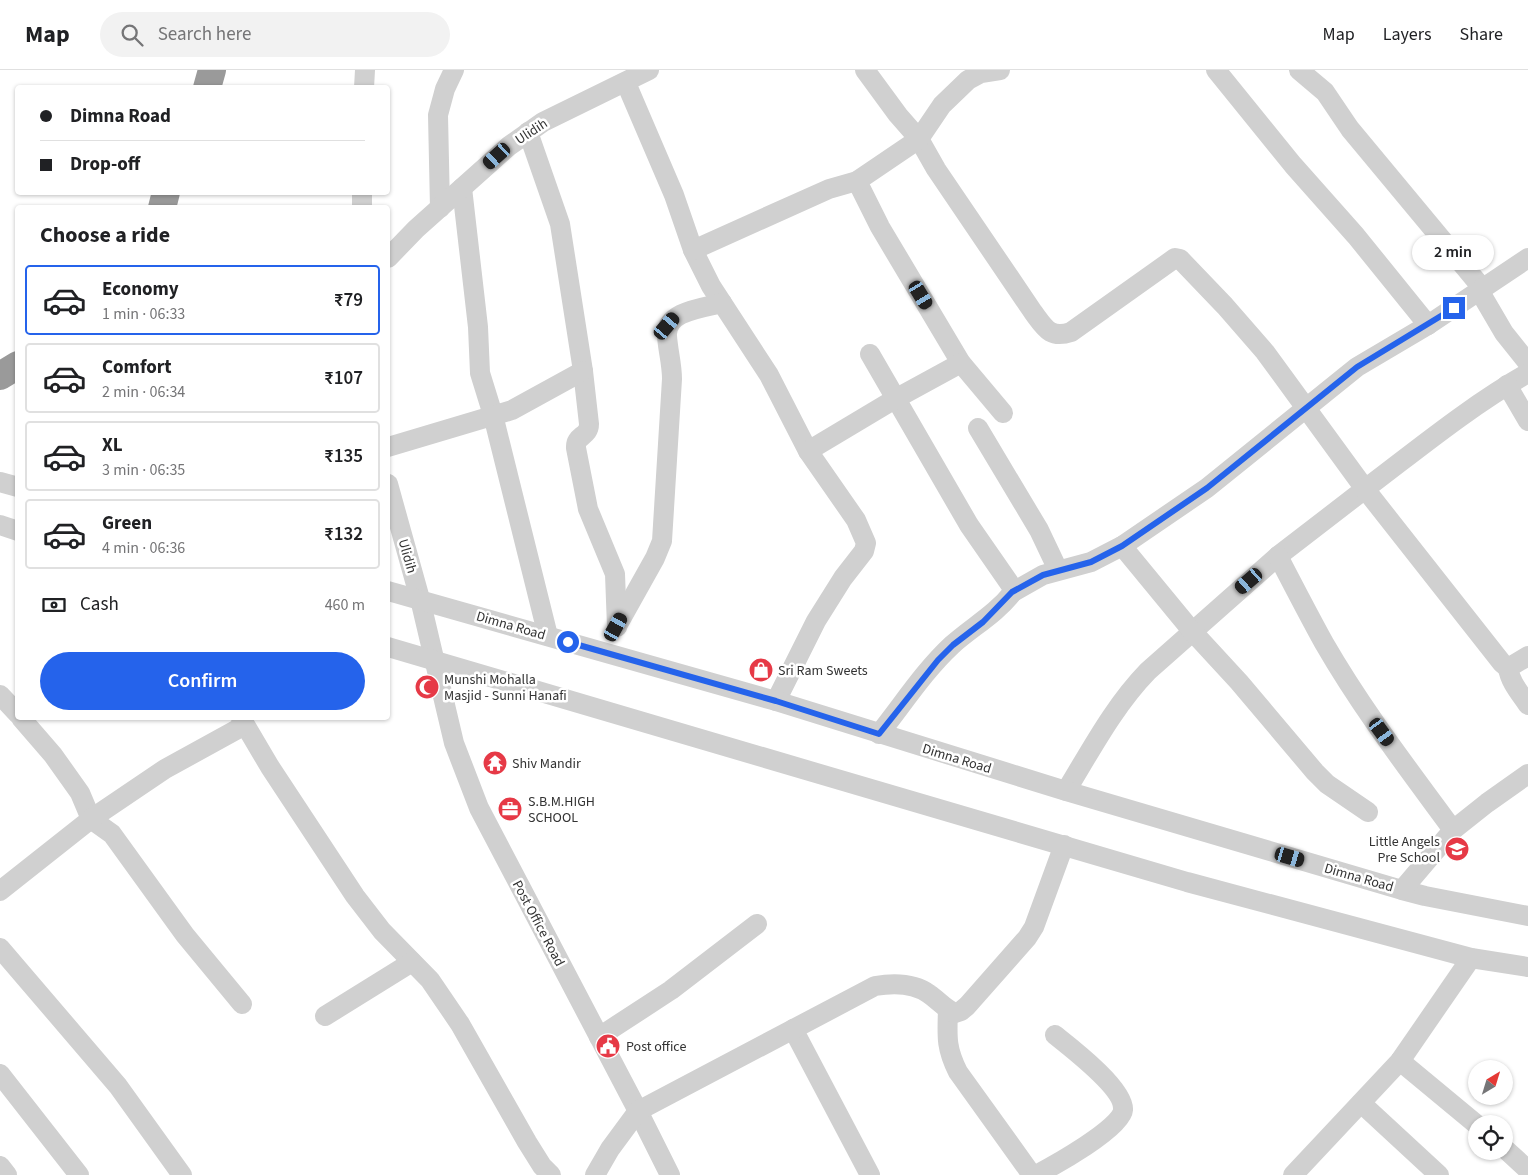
<!DOCTYPE html>
<meta charset="utf-8">
<style>
body{margin:0;font-family:"Source Sans 3",sans-serif;background:#f2f2f2;color:#202124;height:100vh;display:flex;flex-direction:column;font-size:19px;white-space:nowrap}
*{box-sizing:border-box;margin:0}
p{font-size:16px;color:#757577}
.icon{flex:none;width:28px;height:28px;fill:none;stroke:currentColor;stroke-width:2;stroke-linecap:round;stroke-linejoin:round}
.map{position:relative;flex:1;overflow:hidden}
.panel{position:absolute;left:15px;top:135px;width:375px;height:515px;display:flex;flex-direction:column;background:#fff;border-radius:5px;box-shadow:0 1px 4px #0004}
.panel>*{flex:none}
.hud{position:absolute;left:15px;top:15px;width:375px;height:110px;border-radius:5px;box-shadow:0 1px 4px #0004;display:grid;align-content:center;height:110px;padding:0 25px;background:#fff}
.needle{width:32px;rotate:38deg}
.tools{position:absolute;left:1468px;top:990px;display:grid;gap:10px}
.tools a{display:grid;place-items:center;width:45px;height:45px;border-radius:50%;background:#fff;box-shadow:0 1px 4px #0004;font-size:25px}
.end{position:absolute;width:22px;height:22px;margin:-11px;border:6px solid #2563eb;background:#fff;box-shadow:0 0 0 2px #fff}
.from{border-radius:50%}
.bubble{position:absolute;height:35px;border-radius:18px;background:#fff;box-shadow:0 1px 4px #0004;font-size:16px;font-weight:600;line-height:35px;text-align:center}
.car{position:absolute;width:15px;height:30px;margin:-15px -8px;border-radius:6px;box-shadow:0 0 4px 1px #0007;background:linear-gradient(#222 24%,#8ab4d8 0 40%,#222 0 76%,#8ab4d8 0 86%,#222 0)}
.hud b{display:flex;align-items:center;gap:18px;height:48px;font-size:19px}
.hud b+b{border-top:1px solid #e0e0e0}
.hud i{width:12px;height:12px;background:#202124}
ul{padding:0;list-style:none}
li{display:flex;align-items:center;gap:15px;height:70px;margin:0 10px 8px;padding:0 15px;border:2px solid #e0e0e0;border-radius:5px}
li div{flex:1}
li b{display:block;font-size:19px}
li em{font-style:normal;font-weight:600}
li.selected{border-color:#2563eb}
li>.icon{width:45px;height:45px;stroke-width:1.5}
h2{padding:0 25px;font-size:22px;line-height:60px}
.pay{display:flex;align-items:center;gap:12px;height:55px;padding:0 25px;font-size:19px}
.pay p{margin-inline-start:auto}
.cta{display:flex;gap:10px;margin-top:auto;padding:10px 25px}
.cta a{flex:1;height:58px;border-radius:30px;background:#2563eb;color:#fff;font-size:20px;font-weight:600;line-height:58px;text-align:center}
header{display:flex;align-items:center;gap:30px;box-sizing:border-box;height:70px;padding:0 25px;background:#fff;border-bottom:1px solid #e0e0e0}
header strong{font-size:24px}
nav{display:flex;gap:28px;margin-inline-start:auto;font-size:18px}
.search{width:350px;height:45px;background:#f2f2f2;display:flex;align-items:center;gap:12px;box-sizing:border-box;padding:0 18px;border-radius:28px;color:#757577;font-size:19px}
.map>svg:first-child{display:block}
</style>
<header>
<strong>Map</strong>
<div class="search"><svg class="icon" aria-label="search" viewBox="0 0 24 24"><circle cx="10" cy="10" r="6"/><path d="M15 15l6 6"/></svg>Search here</div>
<nav><a>Map</a><a>Layers</a><a>Share</a></nav>
</header>
<div class="map">
<svg width="1528" height="1105" viewBox="0 0 1528 1105">
<rect width="100%" height="100%" fill="#fff"/>
<g fill="none" stroke-linecap="round" stroke-linejoin="round">
<g stroke="#d0d0d0" stroke-width="20">
<path d="M865,0L898,45L919,69L936,99L1033,242C1045,258 1050,269 1071,262L1175,188L1180,189L1225,236L1265,282L1365,419L1278,486L1148,601C1114,636 1091,680 1066,721"/>
<path d="M1216,0L1293,95L1356,166L1428,255"/>
<path d="M1299,0L1325,22L1350,59L1483,219"/>
<path d="M626,13L674,125L693,180L711,216L769,305L808,381L856,450L866,473L864,481L843,508L816,551L776,631"/>
<path d="M364,18L365,0"/>
<path d="M528,62L560,154L583,301L589,354C589,367 575,365 576,378L588,439L615,504L617,557"/>
<path d="M857,111L880,157L961,293L1003,343"/>
<path d="M462,118L478,257L480,303L493,345L548,566"/>
<path d="M362,138V122"/>
<path d="M440,138L438,45L445,19L454,0"/>
<path d="M693,180L829,119L857,111L919,69L942,35L968,10L981,3L1000,0"/>
<path d="M388,188L416,159L509,76L543,52L649,0"/>
<path d="M1480,222L1504,263L1528,293"/>
<path d="M870,284L969,455L1012,517L1013,522C996,544 972,557 952,575C924,601 903,634 879,664"/>
<path d="M1528,303C1470,336 1418,379 1365,419L1502,593L1508,598L1528,586"/>
<path d="M1507,315L1528,351"/>
<path d="M978,358L1039,460L1058,500"/>
<path d="M388,377L512,340L583,301"/>
<path d="M808,381L895,329L961,293"/>
<path d="M0,412L18,417"/>
<path d="M388,414L420,529L454,673L479,738L638,1041L670,1105"/>
<path d="M0,455L18,461"/>
<path d="M1122,476L1192,561L1239,612L1315,702L1327,714L1368,742"/>
<path d="M1278,486C1293,515 1308,544 1324,573C1362,639 1409,700 1453,760"/>
<path d="M388,521L776,631L1066,721L1402,820L1425,826L1528,846"/>
<path d="M1013,522L1043,505L1091,492L1122,476L1207,418L1357,297L1428,255L1528,188"/>
<path d="M617,556L655,488L662,471L672,309C672,294 668,281 667,266C665,241 703,238 722,233"/>
<path d="M388,577L1187,812L1471,888L1528,897"/>
<path d="M1508,598C1510,612 1520,623 1528,635"/>
<path d="M0,625L18,644"/>
<path d="M21,648L53,685L80,723L91,749L112,764L185,865L242,934"/>
<path d="M241,648L270,697L355,826L382,861L430,910L460,954L527,1072L542,1096L551,1105"/>
<path d="M1402,820L1453,760L1487,733L1528,704"/>
<path d="M0,821L91,749L165,699L245,655"/>
<path d="M0,878L118,1016L182,1105"/>
<path d="M948,940C947,967 946,978 958,1002L1032,1105"/>
<path d="M325,946L412,892"/>
<path d="M793,959L870,1105"/>
<path d="M599,967L671,920L757,854"/>
<path d="M1400,991L1476,1054"/>
<path d="M0,1004L79,1105"/>
<path d="M1361,1033L1439,1105"/>
<path d="M1504,1078L1528,1100"/>
<path d="M0,1096L7,1105"/>
<path d="M595,1105L610,1079L638,1041L875,916C893,913 914,913 929,924C938,930 945,939 955,943L961,941L967,936L1027,868L1034,857L1064,775"/>
<path d="M1036,1105C1053,1096 1122,1058 1123,1040C1125,1019 1070,977 1055,965"/>
<path d="M1293,1105L1400,991L1471,888"/>
</g>
<g stroke="#9a9a9a" stroke-width="28">
<path d="M207,18L212,0"/>
<path d="M162,138L166,122"/>
<path d="M0,306L18,295"/>
</g>
</g>
<g fill="none" stroke-linecap="round" stroke-linejoin="round">
<path stroke="#2563eb" stroke-width="6" d="M568,572L776,631L879,664L938,590L953,575L983,552L1012,522L1043,505L1091,492L1122,476L1207,418L1357,297L1454,238"/>
</g>
<defs>
<symbol id="shop-disc" viewBox="-11 -11 22 22"><circle r="9.5" fill="#e63946" stroke="#fff"/><path d="M-5-2.5h2.3a2.7 3.5 0 0 1 5.4 0H5L5.5 6h-11ZM-1.5-2.5h3a1.5 2.3 0 0 0-3 0Z" fill="#fff"/></symbol>
<symbol id="mosque-disc" viewBox="-11 -11 22 22"><circle r="9.5" fill="#e63946" stroke="#fff"/><path d="M3.5-4.9A6 6 0 1 0 3.5 4.9A5 5 0 1 1 3.5-4.9Z" fill="#fff"/></symbol>
<symbol id="temple-disc" viewBox="-11 -11 22 22"><circle r="9.5" fill="#e63946" stroke="#fff"/><path d="M0-6L5-2H3V0L6.5 2.5H4V6H1.5V3h-3V6H-4V2.5H-6.5L-3 0V-2H-5Z" fill="#fff"/></symbol>
<symbol id="office-disc" viewBox="-11 -11 22 22"><circle r="9.5" fill="#e63946" stroke="#fff"/><path d="M-6-3h4V-5.5h4V-3h4V5H-6ZM-1-4.5V-3h2v-1.5ZM-6 0V1H6V0Z" fill="#fff"/></symbol>
<symbol id="school-disc" viewBox="-11 -11 22 22"><circle r="9.5" fill="#e63946" stroke="#fff"/><path d="M0-5L7-2L0 1L-7-2ZM-4 1L0 2.5L4 1V4Q0 6-4 4Z" fill="#fff"/></symbol>
<symbol id="civic-disc" viewBox="-11 -11 22 22"><circle r="9.5" fill="#e63946" stroke="#fff"/><path d="M-.6-6.5H3V-4.5H.6V-3L4-1V1h2V6H-6V1h2V-1L-.6-3ZM-1.2 2.5V6h2.4V2.5Z" fill="#fff"/></symbol>
</defs>
<g fill-rule="evenodd">
<use href="#shop-disc" x="747" y="586" width="28" height="28"/>
<use href="#mosque-disc" x="413" y="603" width="28" height="28"/>
<use href="#temple-disc" x="481" y="679" width="28" height="28"/>
<use href="#office-disc" x="496" y="725" width="28" height="28"/>
<use href="#school-disc" x="1443" y="765" width="28" height="28"/>
<use href="#civic-disc" x="594" y="962" width="28" height="28"/>
</g>
<g text-anchor="middle" stroke-width="5" stroke-linejoin="round" paint-order="stroke">
<g font-size="14" fill="#333" stroke="#fff">
<text transform="translate(531 61) rotate(-33)" y="5">Ulidih</text>
<text transform="translate(408 486) rotate(74)" y="5">Ulidih</text>
<text transform="translate(511 555) rotate(16)" y="5">Dimna Road</text>
<text transform="translate(957 688) rotate(17)" y="5">Dimna Road</text>
<text transform="translate(1359 807) rotate(16)" y="5">Dimna Road</text>
<text transform="translate(539 853) rotate(62)" y="5">Post Office Road</text>
</g>
<g font-size="14" fill="#333" stroke="#fff" text-anchor="start">
<text x="778" y="605">Sri Ram Sweets</text>
<text x="444" y="614">Munshi Mohalla<tspan x="444" dy="16">Masjid - Sunni Hanafi</tspan></text>
<text x="512" y="698">Shiv Mandir</text>
<text x="528" y="736">S.B.M.HIGH<tspan x="528" dy="16">SCHOOL</tspan></text>
<text x="1440" y="776" text-anchor="end">Little Angels<tspan x="1440" dy="16">Pre School</tspan></text>
<text x="626" y="981">Post office</text>
</g>
</g>
</svg>
<div class="tools">
<a><svg class="needle" viewBox="-14 -14 28 28"><path d="M0-13l5 13h-10z" fill="#e53935"/><path d="M0 13l5-13h-10z" fill="#757577"/></svg></a>
<a><svg class="icon" aria-label="locate" viewBox="0 0 24 24"><circle cx="12" cy="12" r="6"/><path d="M12 2v4M12 18v4M2 12h4M18 12h4"/></svg></a>
</div>
<i class="end from" style="left:568px;top:572px"></i>
<i class="end" style="left:1454px;top:238px"></i>
<div class="bubble" style="left:1412px;top:165px;width:82px">2 min</div>
<i class="car" style="left:497px;top:86px;rotate:228deg"></i>
<i class="car" style="left:921px;top:225px;rotate:149deg"></i>
<i class="car" style="left:667px;top:256px;rotate:40deg"></i>
<i class="car" style="left:1249px;top:511px;rotate:229deg"></i>
<i class="car" style="left:616px;top:557px;rotate:29deg"></i>
<i class="car" style="left:1382px;top:662px;rotate:144deg"></i>
<i class="car" style="left:1290px;top:787px;rotate:106deg"></i>
<div class="hud">
<b><i class="from"></i>Dimna Road</b>
<b><i></i>Drop-off</b>
</div>
<section class="panel">
<h2>Choose a ride</h2>
<ul>
<li class="selected"><svg class="icon" aria-label="car" viewBox="0 0 24 24"><path d="M5 17H2v-5l4-1 3-4h7l3 4 3 1v5h-3M9 17h6M6 11h13"/><circle cx="7" cy="17" r="2"/><circle cx="17" cy="17" r="2"/></svg><div><b>Economy</b><p>1 min · 06:33</p></div><em>₹79</em></li>
<li><svg class="icon" aria-label="car" viewBox="0 0 24 24"><path d="M5 17H2v-5l4-1 3-4h7l3 4 3 1v5h-3M9 17h6M6 11h13"/><circle cx="7" cy="17" r="2"/><circle cx="17" cy="17" r="2"/></svg><div><b>Comfort</b><p>2 min · 06:34</p></div><em>₹107</em></li>
<li><svg class="icon" aria-label="car" viewBox="0 0 24 24"><path d="M5 17H2v-5l4-1 3-4h7l3 4 3 1v5h-3M9 17h6M6 11h13"/><circle cx="7" cy="17" r="2"/><circle cx="17" cy="17" r="2"/></svg><div><b>XL</b><p>3 min · 06:35</p></div><em>₹135</em></li>
<li><svg class="icon" aria-label="car" viewBox="0 0 24 24"><path d="M5 17H2v-5l4-1 3-4h7l3 4 3 1v5h-3M9 17h6M6 11h13"/><circle cx="7" cy="17" r="2"/><circle cx="17" cy="17" r="2"/></svg><div><b>Green</b><p>4 min · 06:36</p></div><em>₹132</em></li>
</ul>
<div class="pay"><svg class="icon" aria-label="cash" viewBox="0 0 24 24"><path d="M3 7h18v10H3z"/><circle cx="12" cy="12" r="2"/></svg>Cash<p>460 m</p></div>
<div class="cta"><a>Confirm</a></div>
</section>
</div>
